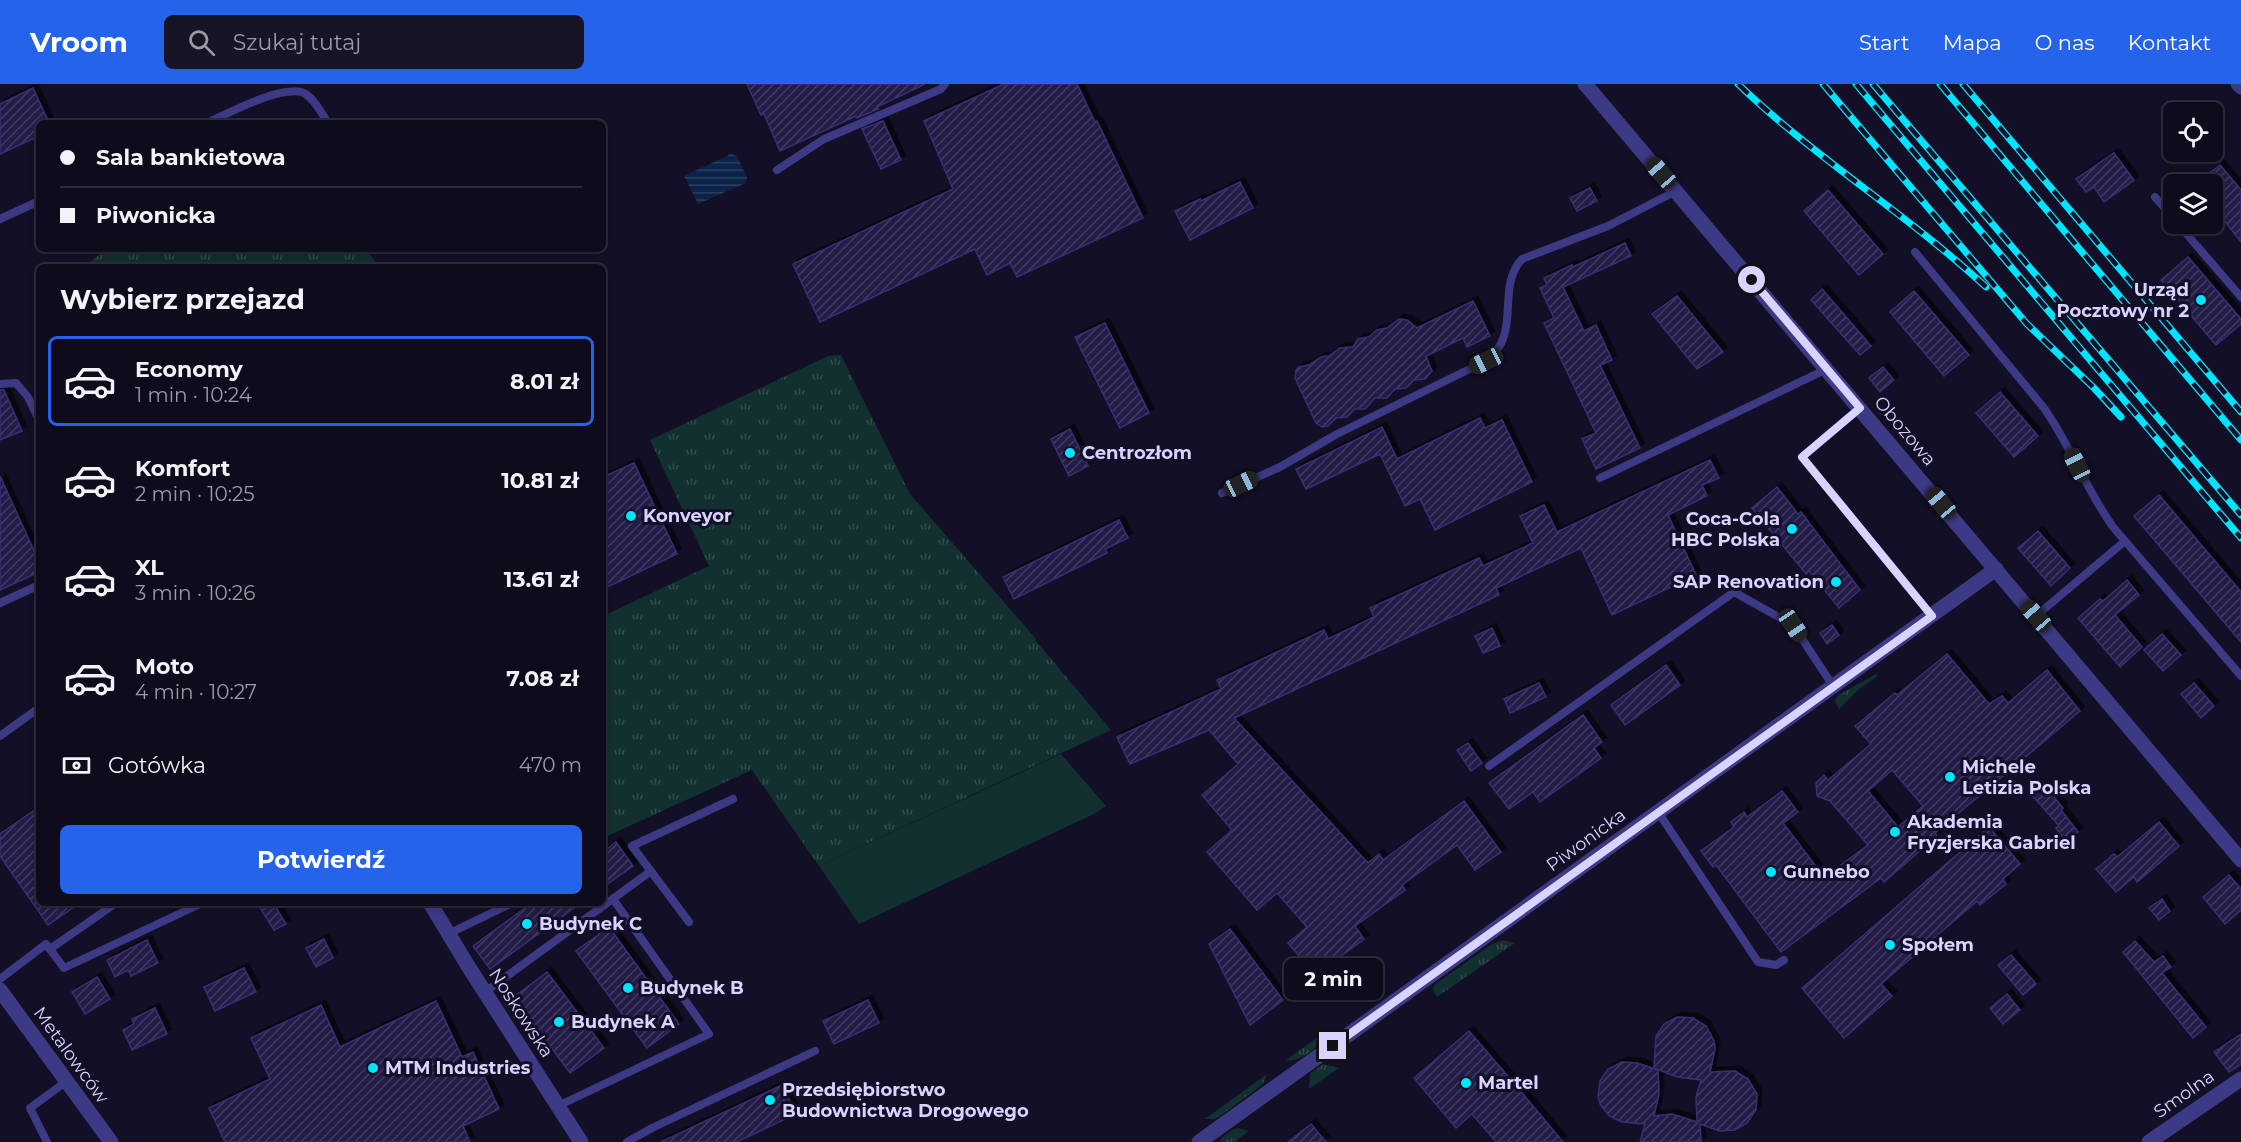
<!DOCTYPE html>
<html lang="pl">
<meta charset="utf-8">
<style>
body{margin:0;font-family:Montserrat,sans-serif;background:#171425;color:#f1f3f6;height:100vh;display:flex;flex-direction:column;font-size:22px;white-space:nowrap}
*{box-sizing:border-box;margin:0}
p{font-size:20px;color:#9b9ba3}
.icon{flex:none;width:33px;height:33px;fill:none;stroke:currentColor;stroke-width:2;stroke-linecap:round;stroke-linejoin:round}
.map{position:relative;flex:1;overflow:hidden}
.side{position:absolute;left:36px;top:180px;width:570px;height:642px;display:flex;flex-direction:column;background:#0e0b1c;border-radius:9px;box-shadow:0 3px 9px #0003,0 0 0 2px #2e2b3b}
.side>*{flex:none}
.hud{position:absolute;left:36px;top:36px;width:570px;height:132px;border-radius:9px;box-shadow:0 3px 9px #0003,0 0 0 2px #2e2b3b;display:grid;align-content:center;height:132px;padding:0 24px;background:#0e0b1c}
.tools{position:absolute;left:2163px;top:18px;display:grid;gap:12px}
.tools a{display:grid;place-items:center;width:60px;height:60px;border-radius:9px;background:#0e0b1c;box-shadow:0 3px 9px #0003,0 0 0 2px #2e2b3b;font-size:30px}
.end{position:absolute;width:27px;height:27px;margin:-14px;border:8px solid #d9d4ff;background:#111;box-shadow:0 0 0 3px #111}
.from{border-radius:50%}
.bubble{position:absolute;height:42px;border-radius:9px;background:#0e0b1c;box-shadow:0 3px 9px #0003,0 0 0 2px #2e2b3b;font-size:20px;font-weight:700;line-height:42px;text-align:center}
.car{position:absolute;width:18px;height:36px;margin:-18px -9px;border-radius:8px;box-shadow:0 0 4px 2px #0007;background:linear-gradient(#222 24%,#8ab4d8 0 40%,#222 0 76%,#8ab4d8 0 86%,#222 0)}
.hud b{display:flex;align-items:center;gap:21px;height:57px;font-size:22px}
.hud b+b{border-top:2px solid #2e2b3b}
.hud i{width:15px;height:15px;background:#f1f3f6}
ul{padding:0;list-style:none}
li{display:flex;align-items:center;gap:18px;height:90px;margin:0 12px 9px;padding:0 12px;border:3px solid transparent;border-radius:9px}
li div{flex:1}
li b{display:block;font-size:22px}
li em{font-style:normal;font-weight:700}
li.on{border-color:#2563eb}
li>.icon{width:54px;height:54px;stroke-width:1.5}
h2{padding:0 24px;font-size:27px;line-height:72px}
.pay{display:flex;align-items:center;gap:15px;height:66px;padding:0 24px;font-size:22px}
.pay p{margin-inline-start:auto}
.button{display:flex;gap:12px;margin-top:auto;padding:12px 24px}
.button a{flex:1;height:69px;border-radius:9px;background:#2563eb;color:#fff;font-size:24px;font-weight:700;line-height:69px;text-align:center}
header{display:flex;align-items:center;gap:36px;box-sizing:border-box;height:84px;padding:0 30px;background:#2563eb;color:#fff}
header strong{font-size:28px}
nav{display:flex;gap:33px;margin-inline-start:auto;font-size:21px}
.search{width:420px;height:54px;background:#171425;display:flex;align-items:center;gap:15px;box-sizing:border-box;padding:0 21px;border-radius:9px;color:#9b9ba3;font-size:22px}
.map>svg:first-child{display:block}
</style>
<header>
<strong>Vroom</strong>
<div class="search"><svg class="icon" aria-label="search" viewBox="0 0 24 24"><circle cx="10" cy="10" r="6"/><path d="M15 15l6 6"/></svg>Szukaj tutaj</div>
<nav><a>Start</a><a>Mapa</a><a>O nas</a><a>Kontakt</a></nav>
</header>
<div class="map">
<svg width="2241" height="1058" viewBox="0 0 2241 1058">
<defs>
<pattern id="grass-tufts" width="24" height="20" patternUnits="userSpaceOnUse" patternTransform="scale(1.5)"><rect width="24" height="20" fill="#12302f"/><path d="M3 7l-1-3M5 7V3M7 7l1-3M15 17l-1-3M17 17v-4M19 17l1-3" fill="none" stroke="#344d4e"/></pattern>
<pattern id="water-rules" width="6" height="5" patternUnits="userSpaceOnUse" patternTransform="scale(1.5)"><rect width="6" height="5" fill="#0c2248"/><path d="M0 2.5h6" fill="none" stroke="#2f4163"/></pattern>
<pattern id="building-hatch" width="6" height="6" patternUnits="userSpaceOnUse" patternTransform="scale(1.5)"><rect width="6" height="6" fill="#241b47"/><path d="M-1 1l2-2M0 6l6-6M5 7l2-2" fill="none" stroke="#433b63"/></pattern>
<filter id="shadow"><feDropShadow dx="4.5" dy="-4.5" stdDeviation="0" flood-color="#0009"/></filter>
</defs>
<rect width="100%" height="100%" fill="#130f26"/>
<g fill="url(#grass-tufts)">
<path d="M106,165H365L380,183H84Z"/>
<path d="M841,271L910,410L1036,555L1035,556L1111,646L819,782L752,686L603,754V532L709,482L650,356L828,272Z"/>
<path d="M1876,590L1878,592L1860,604L1839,625L1835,617L1837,612Z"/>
<path d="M1502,856L1515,859L1437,913L1433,906L1434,901L1492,860Z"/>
<path d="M1325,948C1322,962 1300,979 1286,976Z"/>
<path d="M1323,980L1339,984L1309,1005L1310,990Z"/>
<path d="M1267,990L1263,1000L1219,1033L1214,1035H1205Z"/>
<path d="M1238,1044L1249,1047L1234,1058H1219C1223,1051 1231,1046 1238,1044Z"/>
</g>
<path fill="#12302f" d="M1061,670L1106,722L1094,730L859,840L819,782Z"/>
<path fill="url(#water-rules)" d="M731,70L737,72L747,93L746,99L698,120L684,92Z"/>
<g fill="url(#building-hatch)" stroke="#3b2d73" stroke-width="1.5" fill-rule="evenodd" filter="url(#shadow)">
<path d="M747,0H925L877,23L878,25L857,34L856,32L780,67L764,30L761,31Z"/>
<path d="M1004,0H1077L1095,38L1097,37L1143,134L1017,193L1010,179L987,191L975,165L820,238L793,180L953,105L924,37Z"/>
<path d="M33,4L49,39H39V52L0,70V20Z"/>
<path d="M883,37L901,76L881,85L862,45Z"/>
<path d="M2114,69L2134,96L2104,118L2094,103L2086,108L2076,95Z"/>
<path d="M2220,81L2241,106V158L2212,121V98L2207,91Z"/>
<path d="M1240,98L1253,124L1190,156L1175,127L1200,115L1201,117Z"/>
<path d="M1590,104L1597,117L1577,127L1570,114Z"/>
<path d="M1828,106L1883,170L1859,191L1804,127Z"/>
<path d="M1625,159L1631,172L1563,203L1584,247L1596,241L1612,276L1600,281L1640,364L1596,385L1582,355L1596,349L1544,239L1554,234L1540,204L1547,201L1544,194L1572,181L1573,183Z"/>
<path d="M2188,173L2241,235V240L2216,261L2161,196Z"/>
<path d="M1822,205L1871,262L1860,271L1811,216Z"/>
<path d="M1914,207L1969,271L1944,292L1890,228Z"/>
<path d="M1677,212L1723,268L1697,285L1652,230Z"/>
<path d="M1473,217L1490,252L1467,263L1463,254L1426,272L1432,287L1425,295L1414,296L1406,304L1395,305L1387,314H1375L1365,325H1355L1347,333L1336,334L1328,342L1322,343L1316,339L1295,294L1296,286L1299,283L1309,281L1321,273L1329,272L1340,264L1353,263L1358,255L1369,253L1377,246L1387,244L1399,235L1407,236L1417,244Z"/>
<path d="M1105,239L1149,329L1120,344L1075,253Z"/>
<path d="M1883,283L1894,296L1880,308L1869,294Z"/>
<path d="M0,306H4L22,347L0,356Z"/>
<path d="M2000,308L2038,352L2014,373L1976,329Z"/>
<path d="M1480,334L1485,344L1502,336L1532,398L1435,446L1420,415L1405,422L1380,370L1306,405L1296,385L1382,343L1397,375Z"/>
<path d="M1070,345L1088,382L1069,392L1051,355Z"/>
<path d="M1710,376L1719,394L1702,401L1707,412L1668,431L1696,491L1612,531L1581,464L1496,504L1499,511L1234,634L1368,779L1379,770L1383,776L1464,717L1501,768L1475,786L1457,761L1402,801L1405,806L1355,842L1364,855L1336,876L1357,900L1338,917L1288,859L1307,843L1277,809L1257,826L1207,768L1232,746L1202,711L1238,680L1209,646L1130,680L1117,653L1221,605L1217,596L1324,546L1328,555L1374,533L1370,524L1479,474L1483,482L1533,459L1520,432L1544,421L1557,448Z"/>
<path d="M634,379L677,470L603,505V393Z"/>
<path d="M0,392L39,478V488L0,506Z"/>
<path d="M1777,403L1798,430L1801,428L1860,506L1839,524L1809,487L1806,490L1752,424Z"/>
<path d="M2159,411L2241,508V558L2134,432Z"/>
<path d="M1119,436L1128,454L1105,465L1107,469L1014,515L1003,493Z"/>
<path d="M2038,447L2070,484L2051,502L2018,464Z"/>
<path d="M2127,496L2139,511L2115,531L2142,563L2120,583L2078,534L2100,515L2103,517Z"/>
<path d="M1832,541L1839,551L1827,560L1820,549Z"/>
<path d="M1492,544L1500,562L1483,569L1475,552Z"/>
<path d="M2162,550L2181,571L2163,587L2144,566Z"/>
<path d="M1947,570L1989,620L2002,612L2008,619L2047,586L2080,627L1935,749L1937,752L1884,798L1881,794L1781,868L1716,781L1713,783L1701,767L1734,743L1731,738L1744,728L1747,733L1782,707L1798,728L1783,739L1824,793L1868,761L1830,717L1817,712L1816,699L1824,691L1828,696L1871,660L1855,642L1895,609L1897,611ZM1892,686L1923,722L1898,743L1868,707Z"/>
<path d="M1666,581L1680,601L1625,641L1611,621Z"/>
<path d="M1539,599L1546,613L1510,629L1504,615Z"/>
<path d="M2194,599L2214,622L2201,634L2181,610Z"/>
<path d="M1583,631L1602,658L1594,664L1601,674L1540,718L1533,708L1509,725L1489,699Z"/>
<path d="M1468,659L1482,679L1471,687L1457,666Z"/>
<path d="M2044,701L2063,724L2061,726L2078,748L2070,755L2065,756L2056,744L2059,742L2032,711Z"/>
<path d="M39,723V819H80L48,841L0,772V750Z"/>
<path d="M2159,738L2179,762L2137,798L2134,793L2116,808L2096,785L2114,770L2117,773Z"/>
<path d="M1989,743L2020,780L2003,795L2006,800L1980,821L1977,817L1881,900L1892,912L1844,954L1802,904Z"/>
<path d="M616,758L633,782L603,803V768Z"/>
<path d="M2229,791L2241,805V826L2225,840L2203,813Z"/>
<path d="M2162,815L2170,827L2159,836L2149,824Z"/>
<path d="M257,819H273L286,840L274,846Z"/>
<path d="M532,819H581L490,885L473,862Z"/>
<path d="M609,843L679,940L647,964L576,867Z"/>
<path d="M1230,845L1283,916L1250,941L1209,860Z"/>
<path d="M324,855L333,874L316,883L306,864Z"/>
<path d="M147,856L158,879L131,892L128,886L115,893L107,876Z"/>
<path d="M2135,857L2154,878L2163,872L2171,883L2162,889L2206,943L2193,954L2123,868Z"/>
<path d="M2011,871L2036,900L2023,911L1998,881Z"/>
<path d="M244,884L256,908L215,927L204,903Z"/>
<path d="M547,888L604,964L570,989L514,913Z"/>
<path d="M97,893L110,915L85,930L72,908Z"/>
<path d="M2007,910L2020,926L2003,940L1990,924Z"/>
<path d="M868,916L879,939L834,960L823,937Z"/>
<path d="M436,917L462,973L473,968L499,1025L463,1042L470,1058H225L209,1024L270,995L251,954L321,921L340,963Z"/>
<path d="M155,924L167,950L132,966L123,946L134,940L132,935Z"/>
<path d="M1677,933L1693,934L1706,942L1714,957L1715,965L1710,988L1735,987L1748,995L1757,1010L1756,1026L1747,1039L1735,1046L1720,1047L1700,1040L1701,1058H1640L1645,1040L1622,1038L1609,1032L1600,1020L1598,1013L1600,997L1608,985L1622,978L1637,979L1658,986L1659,1010L1654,1032L1672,1030L1697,1038L1696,1013L1701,996L1677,993L1654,984L1656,952L1664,940Z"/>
<path d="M1469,947L1518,1004L1563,1058H1496L1472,1030L1456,1044L1414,994Z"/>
<path d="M2241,950V980L2229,988L2214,968Z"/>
<path d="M782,1001L796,1030L737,1058H661Z"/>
<path d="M1311,1040L1326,1058H1288Z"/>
</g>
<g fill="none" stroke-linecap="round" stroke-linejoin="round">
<g stroke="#3d3a85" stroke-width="8">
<path d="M207,39C229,29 282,0 304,9C315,15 321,29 328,39"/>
<path d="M777,86L824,55L941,5L945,0"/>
<path d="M2155,113L2174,134"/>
<path d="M0,135L39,117"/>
<path d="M2178,140L2241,213"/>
<path d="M1915,168L2044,324C2070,361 2086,405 2113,443L2241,592"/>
<path d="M0,300L16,299L28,313L39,336"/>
<path d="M1860,324L1802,373L1932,532"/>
<path d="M1600,394L1827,285"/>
<path d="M1222,409L1280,383L1337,350L1486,277C1523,250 1495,204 1522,175L1608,142L1676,107"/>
<path d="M0,519L39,501"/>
<path d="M2036,532L2125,457"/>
<path d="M0,652L39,624"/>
<path d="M1489,682L1734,508L1793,541L1833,602"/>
<path d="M1658,728L1758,878L1776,881L1784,876"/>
<path d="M689,838L632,762L733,715"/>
<path d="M448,850L512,819"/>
<path d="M50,865L116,819"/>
<path d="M0,895L46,860L64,884L202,819"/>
<path d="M485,908L651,787"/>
<path d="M558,1022L709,950L613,815"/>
<path d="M47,1058L30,1024L67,997"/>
<path d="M627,1058L652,1044L815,967"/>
</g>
<g stroke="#3d3a85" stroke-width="15">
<path d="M2238,0L2241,3"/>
<path d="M430,819L468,882L581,1058"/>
<path d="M0,906L111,1058"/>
<path d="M1199,1058L1996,485"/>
<path d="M2149,1058L2241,995"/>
</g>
<path stroke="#3d3a85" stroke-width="15" d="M1585,0L2241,776"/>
<defs>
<g id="rail">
<path d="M1738,0C1815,74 1908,131 1986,203"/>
<path d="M1823,0L2027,240L2094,304L2121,333"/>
<path d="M1856,0L2241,454"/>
<path d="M1873,0L2241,431"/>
<path d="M1940,0L2241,356"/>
<path d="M1963,0L2241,328"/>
</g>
</defs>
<use href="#rail" stroke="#00e5ff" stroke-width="7"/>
<use href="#rail" stroke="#130f26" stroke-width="4.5" stroke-dasharray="14" stroke-linecap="butt"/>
</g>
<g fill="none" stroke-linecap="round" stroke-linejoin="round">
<path stroke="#d9d4ff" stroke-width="8" d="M1333,962L1932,532L1802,373L1860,324L1752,196"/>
</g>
<g fill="#00e5ff" stroke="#130f26" stroke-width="2">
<circle cx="2201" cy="216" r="6"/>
<circle cx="1070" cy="369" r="6"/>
<circle cx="631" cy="432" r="6"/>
<circle cx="1792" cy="445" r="6"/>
<circle cx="1836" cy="498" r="6"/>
<circle cx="1950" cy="693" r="6"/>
<circle cx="1895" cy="748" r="6"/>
<circle cx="1771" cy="788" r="6"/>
<circle cx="527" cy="840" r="6"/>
<circle cx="1890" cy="861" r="6"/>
<circle cx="628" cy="904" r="6"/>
<circle cx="559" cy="938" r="6"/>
<circle cx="373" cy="984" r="6"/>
<circle cx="1466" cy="999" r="6"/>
<circle cx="770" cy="1016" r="6"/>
</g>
<g text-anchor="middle" stroke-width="6" stroke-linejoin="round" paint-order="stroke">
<g font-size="18" font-weight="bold" fill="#d9d4ff" stroke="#130f26" text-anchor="start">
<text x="2189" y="212" text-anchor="end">Urząd<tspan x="2189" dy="21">Pocztowy nr 2</tspan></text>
<text x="1082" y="375">Centrozłom</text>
<text x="643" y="438">Konveyor</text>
<text x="1780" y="441" text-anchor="end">Coca-Cola<tspan x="1780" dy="21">HBC Polska</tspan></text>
<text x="1824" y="504" text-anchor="end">SAP Renovation</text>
<text x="1962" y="689">Michele<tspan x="1962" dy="21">Letizia Polska</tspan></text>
<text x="1907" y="744">Akademia<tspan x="1907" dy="21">Fryzjerska Gabriel</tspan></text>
<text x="1783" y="794">Gunnebo</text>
<text x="539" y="846">Budynek C</text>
<text x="1902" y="867">Społem</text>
<text x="640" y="910">Budynek B</text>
<text x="571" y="944">Budynek A</text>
<text x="385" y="990">MTM Industries</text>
<text x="1478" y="1005">Martel</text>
<text x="782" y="1012">Przedsiębiorstwo<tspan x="782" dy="21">Budownictwa Drogowego</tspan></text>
</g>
<g font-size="18" fill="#d9d4ff" stroke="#130f26">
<text transform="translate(1905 347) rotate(50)" y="6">Obozowa</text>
<text transform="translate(1586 756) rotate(-36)" y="6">Piwonicka</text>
<text transform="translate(521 929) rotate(57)" y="6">Noskowska</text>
<text transform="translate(71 971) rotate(54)" y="6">Metalowców</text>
<text transform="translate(2184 1010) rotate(-35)" y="6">Smolna</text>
</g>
</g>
</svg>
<div class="tools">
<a><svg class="icon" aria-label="locate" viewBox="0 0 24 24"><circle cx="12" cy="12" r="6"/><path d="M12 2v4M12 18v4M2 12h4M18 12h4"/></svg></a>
<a><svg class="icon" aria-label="layers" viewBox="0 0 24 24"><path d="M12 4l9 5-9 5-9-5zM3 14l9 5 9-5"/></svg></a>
</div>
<i class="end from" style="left:1752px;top:196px"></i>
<i class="end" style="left:1333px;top:962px"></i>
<div class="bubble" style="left:1284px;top:874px;width:99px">2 min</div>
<i class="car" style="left:1661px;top:89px;rotate:319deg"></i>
<i class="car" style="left:1486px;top:277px;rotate:244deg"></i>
<i class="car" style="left:2077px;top:381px;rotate:333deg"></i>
<i class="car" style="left:1241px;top:400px;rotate:65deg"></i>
<i class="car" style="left:1941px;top:419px;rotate:320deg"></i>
<i class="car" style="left:2036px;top:532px;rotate:319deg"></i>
<i class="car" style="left:1793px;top:541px;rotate:146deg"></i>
<div class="hud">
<b><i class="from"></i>Sala bankietowa</b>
<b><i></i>Piwonicka</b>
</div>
<section class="side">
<h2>Wybierz przejazd</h2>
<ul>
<li class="on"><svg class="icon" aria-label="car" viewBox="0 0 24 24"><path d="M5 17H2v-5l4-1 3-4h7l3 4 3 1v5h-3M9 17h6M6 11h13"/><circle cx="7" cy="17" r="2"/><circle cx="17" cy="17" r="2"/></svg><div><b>Economy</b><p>1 min · 10:24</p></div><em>8.01 zł</em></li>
<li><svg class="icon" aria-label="car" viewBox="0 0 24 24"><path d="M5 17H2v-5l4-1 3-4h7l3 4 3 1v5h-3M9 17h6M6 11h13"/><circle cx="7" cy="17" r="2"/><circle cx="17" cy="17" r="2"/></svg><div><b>Komfort</b><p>2 min · 10:25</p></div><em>10.81 zł</em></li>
<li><svg class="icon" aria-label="car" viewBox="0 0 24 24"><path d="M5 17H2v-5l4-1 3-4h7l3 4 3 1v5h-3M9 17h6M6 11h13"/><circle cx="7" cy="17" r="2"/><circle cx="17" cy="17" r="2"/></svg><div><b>XL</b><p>3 min · 10:26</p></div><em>13.61 zł</em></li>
<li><svg class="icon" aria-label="car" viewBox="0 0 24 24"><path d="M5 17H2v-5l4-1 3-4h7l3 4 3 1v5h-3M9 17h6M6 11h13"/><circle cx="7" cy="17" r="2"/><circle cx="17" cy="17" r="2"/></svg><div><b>Moto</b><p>4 min · 10:27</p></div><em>7.08 zł</em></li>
</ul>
<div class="pay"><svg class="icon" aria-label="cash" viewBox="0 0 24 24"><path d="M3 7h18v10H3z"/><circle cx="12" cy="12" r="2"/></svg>Gotówka<p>470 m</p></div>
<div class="button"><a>Potwierdź</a></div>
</section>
</div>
